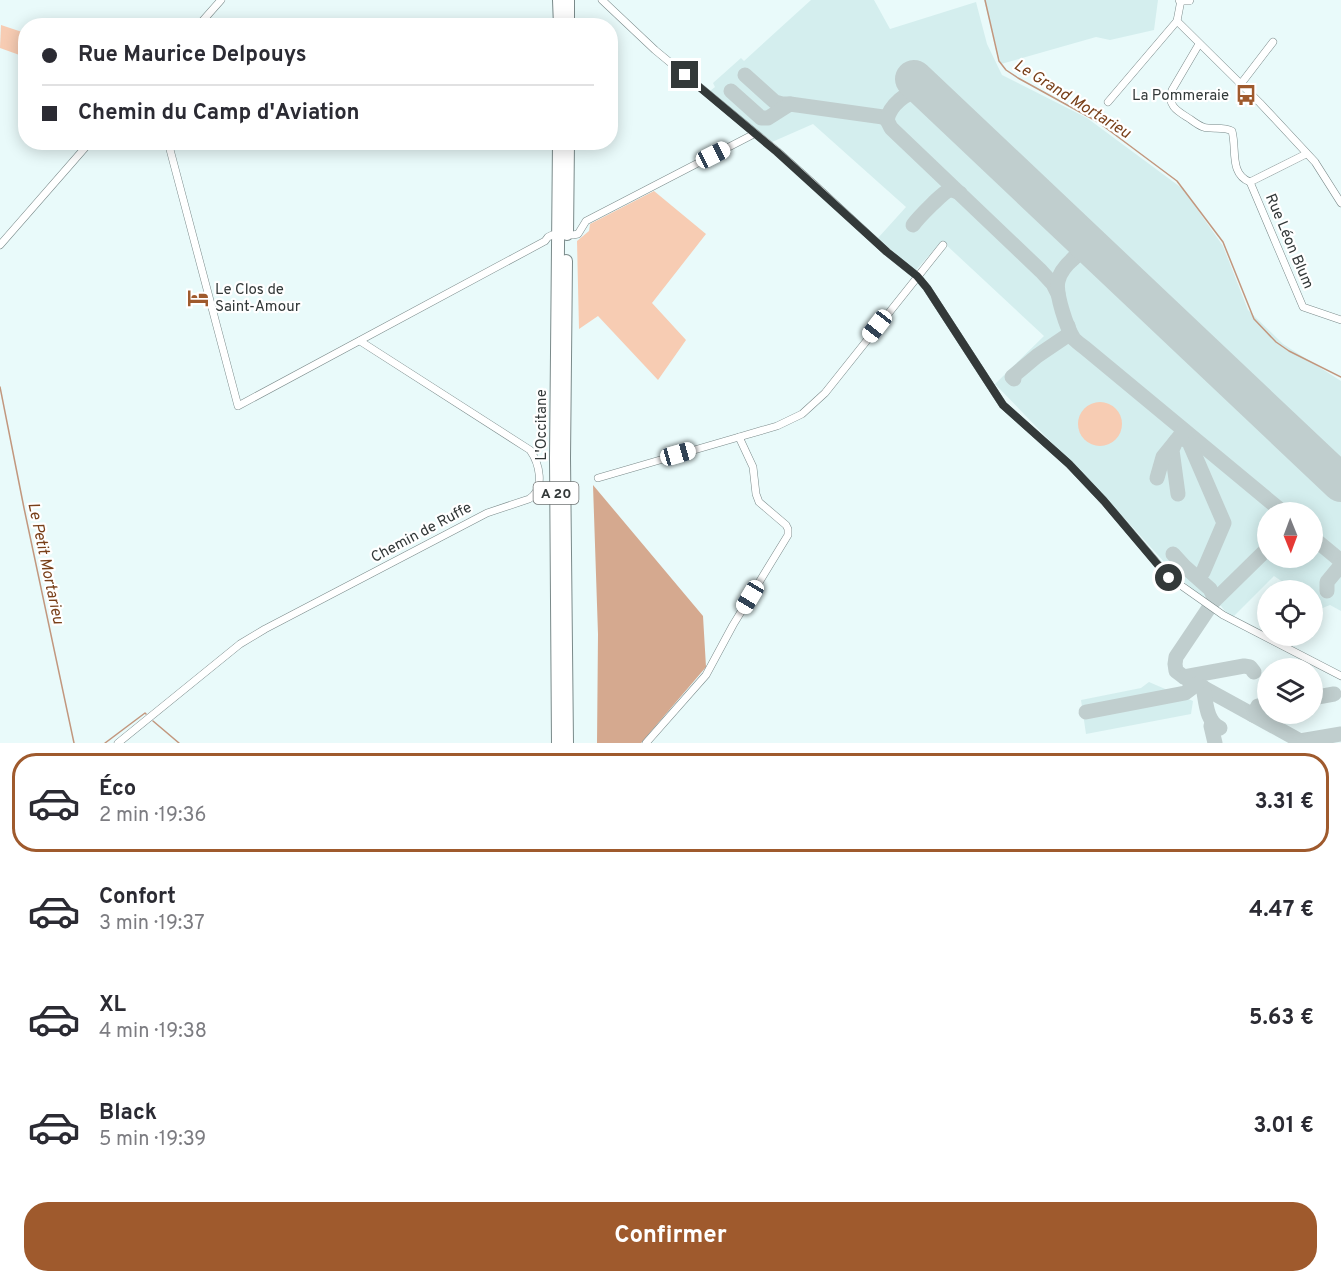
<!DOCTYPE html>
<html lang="fr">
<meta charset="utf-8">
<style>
body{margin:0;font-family:Overpass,sans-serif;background:#f7f7f7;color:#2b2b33;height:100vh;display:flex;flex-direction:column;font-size:22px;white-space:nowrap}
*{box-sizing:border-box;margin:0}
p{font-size:20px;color:#7c7c81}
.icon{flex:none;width:33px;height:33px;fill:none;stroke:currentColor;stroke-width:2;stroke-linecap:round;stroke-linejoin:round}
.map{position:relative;height:743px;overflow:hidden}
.sheet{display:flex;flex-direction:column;background:#fff;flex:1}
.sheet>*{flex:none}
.top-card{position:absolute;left:18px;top:18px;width:600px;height:132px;border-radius:24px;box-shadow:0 3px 15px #0003;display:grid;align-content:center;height:132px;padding:0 24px;background:#fff}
.needle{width:39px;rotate:179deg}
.tools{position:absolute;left:1257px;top:502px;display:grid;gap:12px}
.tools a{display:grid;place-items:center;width:66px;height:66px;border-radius:50%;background:#fff;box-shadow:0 3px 15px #0003;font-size:30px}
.end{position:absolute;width:27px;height:27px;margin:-14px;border:8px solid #333939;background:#fff;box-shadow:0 0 0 3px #fff}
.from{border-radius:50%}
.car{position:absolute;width:18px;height:36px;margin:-18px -9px;border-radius:8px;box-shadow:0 0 4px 2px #0007;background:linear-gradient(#fff 24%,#345 0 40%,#fff 0 76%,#345 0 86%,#fff 0)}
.top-card b{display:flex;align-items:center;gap:21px;height:57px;font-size:22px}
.top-card b+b{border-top:2px solid #e1e1e2}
.top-card i{width:15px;height:15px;background:#2b2b33}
ul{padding:10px 0 0;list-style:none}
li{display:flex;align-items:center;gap:18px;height:99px;margin:0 12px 9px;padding:0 12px;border:3px solid transparent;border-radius:24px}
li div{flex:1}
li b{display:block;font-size:22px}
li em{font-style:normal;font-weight:700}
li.on{border-color:#9f5a2d}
li>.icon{width:54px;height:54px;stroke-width:1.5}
.button{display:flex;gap:12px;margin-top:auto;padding:12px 24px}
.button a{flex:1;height:69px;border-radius:24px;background:#9f5a2d;color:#fff;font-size:24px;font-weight:700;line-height:69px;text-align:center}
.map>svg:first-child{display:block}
</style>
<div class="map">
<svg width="1341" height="743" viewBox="0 0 1341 743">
<rect width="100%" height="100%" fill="#e9fafa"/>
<g fill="#d4eeee" fill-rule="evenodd">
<path d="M811,0H874L890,29L976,2L987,44L1002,75L1087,118L1183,189L1223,246L1248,310L1283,344L1341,381V611L1330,605L1320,609L1313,624L1312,591H1287L1289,586L1274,576L1233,617L1225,611L1221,606L1196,593L1165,563L1127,521L995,384L1044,336L942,241L915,271L878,238L906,207L813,124L772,142L710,91L715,87L713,83L741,58L744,61ZM1268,513H1312V558H1268Z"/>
<path d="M984,0H1158L1154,30L1110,40L1096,37L1001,64Z"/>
<path d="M1149,682L1193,701L1191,714L1086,734L1081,700L1141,688Z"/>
</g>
<g fill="#f7ccb3">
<path d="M1,25L25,33V57L0,48Z"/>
<path d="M654,191L706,234L652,303L686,340L658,380L598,316L579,329L577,241L589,231L590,224Z"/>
<circle cx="1100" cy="424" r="22"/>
</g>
<path fill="#d5a98f" d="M593,485L703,616L706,667L641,743H597L598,634Z"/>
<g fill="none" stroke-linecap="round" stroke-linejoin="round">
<g stroke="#c2977e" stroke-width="1.5">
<path d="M985,0L999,61L1006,70L1018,78L1098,122L1177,181L1223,242L1254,319L1276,342L1289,351L1341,377"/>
<path d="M0,387L24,508L74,743"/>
<path d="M153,721L179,743"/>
<path d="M105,743L145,713L146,714"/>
</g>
<g stroke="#c0cece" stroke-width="15">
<path d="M745,75L775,102L782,104H790"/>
<path d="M731,91L761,118H768L790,104L883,117L887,120"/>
<path d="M946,108C939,102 931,93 922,92C907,89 889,107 887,120L891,128L1041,271L1053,284L1058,294"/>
<path d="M913,225C918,218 944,191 950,190C954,190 957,192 960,193"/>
<path d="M1073,259C1082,249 1077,241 1073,229"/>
<path d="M1117,271C1111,265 1103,256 1095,253C1088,249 1079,253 1074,258C1067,264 1060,271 1058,281C1055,293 1067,329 1074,339C1077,342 1081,345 1085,348L1284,513"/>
<path d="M1014,379L1012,377L1037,356L1068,335L1069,331L1068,326"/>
<path d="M1184,434V439L1189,442L1224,523L1203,572"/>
<path d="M1176,441L1172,450L1178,494"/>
<path d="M1157,478L1163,457L1184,431"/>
<path d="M1312,537L1341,561"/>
<path d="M1268,548L1213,602L1176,657L1175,664L1176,671L1184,677L1304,743"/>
<path d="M1173,554L1184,566L1210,589L1213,595V602"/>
<path d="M1327,591V582L1341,565"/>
<path d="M1184,677L1244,666L1250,667L1254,672"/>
<path d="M1203,687C1206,701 1206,722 1220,728"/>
<path d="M1312,698L1334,694"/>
<path d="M1086,712L1185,693L1197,684"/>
<path d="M1253,715L1258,706L1268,705"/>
<path d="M1211,726L1215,743"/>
<path d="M1300,741L1341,734"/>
</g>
<path stroke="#c0cece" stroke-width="38" d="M914,79L1341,483"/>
<defs>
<g id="street">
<path d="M602,0L655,50L777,151L817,187L887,252L917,276L927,288L1003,405L1069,464L1104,501L1169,577L1223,615L1341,676"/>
<path d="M1177,21L1260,103L1315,162L1341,203"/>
<path d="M198,26L221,0"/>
<path d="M1199,44L1172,90C1166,106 1179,112 1190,119C1194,122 1198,125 1203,127C1212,130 1222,126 1232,131C1237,149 1229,174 1250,182"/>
<path d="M1240,85L1273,42"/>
<path d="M1108,102L1177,21L1181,0"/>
<path d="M168,142L238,406L545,241L548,237L552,235"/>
<path d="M1306,154L1250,182L1303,307L1341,320"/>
<path d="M573,235L578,234L586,221L754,134"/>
<path d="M0,245L90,142"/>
<path d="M598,478L739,437"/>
<path d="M118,743L240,644L265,629L487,513L529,499C546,488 539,463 530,450L360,341"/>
<path d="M646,743L706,675L733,625L788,535V529L786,525L759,502L756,494L753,467L739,437L777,426L802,414L825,393L943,245"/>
</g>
<path id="secondary" d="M1180,0H1189"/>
<g id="highway">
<path d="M559,0L560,26"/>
<path d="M568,0V26"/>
<path d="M567,234L568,142"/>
<path d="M566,261L564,458L567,743"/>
<path d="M558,743L556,458L559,142"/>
</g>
</defs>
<use href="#street" stroke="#7a8a8a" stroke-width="8"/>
<use href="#secondary" stroke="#7a8a8a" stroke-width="10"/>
<use href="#highway" stroke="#7a8a8a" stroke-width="14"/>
<use href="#street" stroke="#fff" stroke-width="7"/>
<use href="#secondary" stroke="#fff" stroke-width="9"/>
<use href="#highway" stroke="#fff" stroke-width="12"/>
</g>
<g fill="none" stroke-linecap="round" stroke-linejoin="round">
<path stroke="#333939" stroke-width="8" d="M685,75L777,152L887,252L917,276L927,288L1003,405L1069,464L1104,501L1169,578"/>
</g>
<defs>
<symbol id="bus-bare" viewBox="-9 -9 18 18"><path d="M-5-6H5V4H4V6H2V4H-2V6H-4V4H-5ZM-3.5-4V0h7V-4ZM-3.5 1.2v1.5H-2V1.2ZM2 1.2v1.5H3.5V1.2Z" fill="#9f5a2d" stroke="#fff" stroke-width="2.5" paint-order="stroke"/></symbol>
<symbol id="hotel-bare" viewBox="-9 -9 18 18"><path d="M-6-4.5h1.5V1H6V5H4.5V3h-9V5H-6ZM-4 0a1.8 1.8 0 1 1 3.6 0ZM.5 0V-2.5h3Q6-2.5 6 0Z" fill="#9f5a2d" stroke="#fff" stroke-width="2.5" paint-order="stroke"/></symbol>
</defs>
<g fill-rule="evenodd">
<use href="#bus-bare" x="1231" y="80" width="30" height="30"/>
<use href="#hotel-bare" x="183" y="283" width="30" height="30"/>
</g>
<g text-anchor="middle" stroke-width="4.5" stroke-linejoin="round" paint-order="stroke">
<rect fill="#fff" stroke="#707474" stroke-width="1.5" x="533.5" y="482" width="45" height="22" rx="4.5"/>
<g font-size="14" font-weight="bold" fill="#333939">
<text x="556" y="498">A 20</text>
</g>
<g font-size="15" fill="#333939" stroke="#fff" text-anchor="end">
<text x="1229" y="100">La Pommeraie</text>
<text x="215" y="294" text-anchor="start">Le Clos de<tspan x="215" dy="17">Saint-Amour</tspan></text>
</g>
<g font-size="15" fill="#333939" stroke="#fff">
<text transform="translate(1290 241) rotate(67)" y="5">Rue Léon Blum</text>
<text transform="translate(541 425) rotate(-90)" y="5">L'Occitane</text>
<text transform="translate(421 532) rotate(-28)" y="5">Chemin de Ruffe</text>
</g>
<g font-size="16" font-style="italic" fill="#79401a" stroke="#fff">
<text transform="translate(1073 98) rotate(32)" y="6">Le Grand Mortarieu</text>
<text transform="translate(47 563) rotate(78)" y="6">Le Petit Mortarieu</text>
</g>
</g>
</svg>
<div class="tools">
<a><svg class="needle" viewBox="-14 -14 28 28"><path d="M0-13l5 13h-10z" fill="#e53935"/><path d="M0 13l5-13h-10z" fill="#7c7c81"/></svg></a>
<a><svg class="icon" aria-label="locate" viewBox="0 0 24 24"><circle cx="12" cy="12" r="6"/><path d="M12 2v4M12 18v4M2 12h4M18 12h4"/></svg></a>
<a><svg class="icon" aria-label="layers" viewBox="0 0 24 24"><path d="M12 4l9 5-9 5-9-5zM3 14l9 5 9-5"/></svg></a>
</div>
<i class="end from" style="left:1169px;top:578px"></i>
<i class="end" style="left:685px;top:75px"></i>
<i class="car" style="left:713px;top:155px;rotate:63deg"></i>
<i class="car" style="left:877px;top:326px;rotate:218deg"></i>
<i class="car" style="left:678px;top:454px;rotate:74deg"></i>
<i class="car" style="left:750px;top:597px;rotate:211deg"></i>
<div class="top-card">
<b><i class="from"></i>Rue Maurice Delpouys</b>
<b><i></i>Chemin du Camp d'Aviation</b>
</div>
</div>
<section class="sheet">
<ul>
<li class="on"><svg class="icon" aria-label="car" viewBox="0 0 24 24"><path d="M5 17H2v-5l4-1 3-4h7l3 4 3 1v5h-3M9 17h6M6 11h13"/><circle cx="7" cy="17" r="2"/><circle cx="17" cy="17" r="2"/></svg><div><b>Éco</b><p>2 min · 19:36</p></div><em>3.31 €</em></li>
<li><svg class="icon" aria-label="car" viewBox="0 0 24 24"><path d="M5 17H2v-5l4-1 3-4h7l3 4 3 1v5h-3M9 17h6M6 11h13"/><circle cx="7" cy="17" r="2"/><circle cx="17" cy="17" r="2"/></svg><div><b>Confort</b><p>3 min · 19:37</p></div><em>4.47 €</em></li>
<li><svg class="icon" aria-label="car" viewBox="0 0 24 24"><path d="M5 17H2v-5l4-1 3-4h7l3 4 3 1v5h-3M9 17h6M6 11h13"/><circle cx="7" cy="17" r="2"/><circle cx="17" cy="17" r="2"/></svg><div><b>XL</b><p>4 min · 19:38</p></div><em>5.63 €</em></li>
<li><svg class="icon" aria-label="car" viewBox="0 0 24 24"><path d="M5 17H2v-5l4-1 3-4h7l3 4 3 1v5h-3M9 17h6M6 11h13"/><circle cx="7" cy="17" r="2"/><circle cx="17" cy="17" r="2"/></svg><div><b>Black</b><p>5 min · 19:39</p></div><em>3.01 €</em></li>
</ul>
<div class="button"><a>Confirmer</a></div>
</section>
